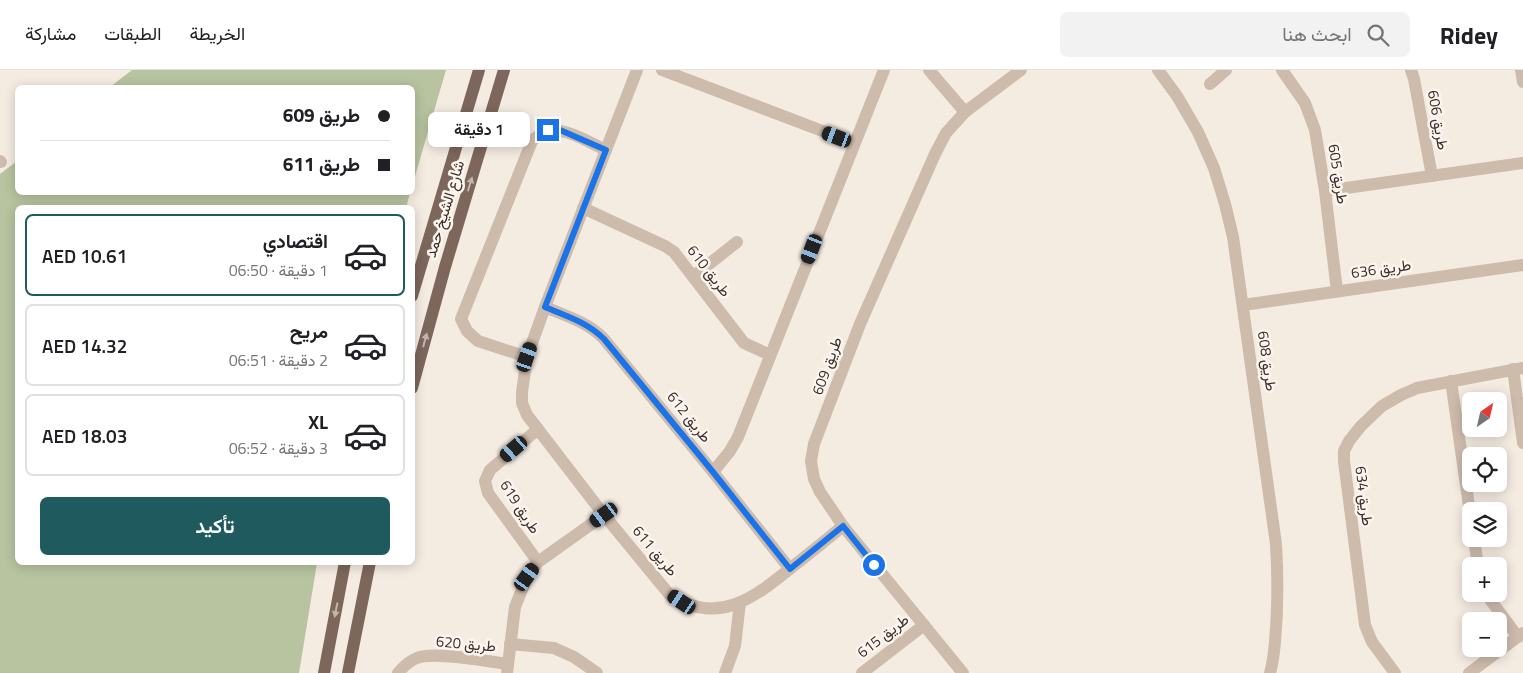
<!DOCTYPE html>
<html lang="ar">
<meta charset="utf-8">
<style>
body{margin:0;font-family:"Titillium Web",Vazirmatn,sans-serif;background:#f2f2f2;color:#202124;direction:rtl;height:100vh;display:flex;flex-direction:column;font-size:19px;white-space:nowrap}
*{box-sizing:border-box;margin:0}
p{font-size:16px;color:#757577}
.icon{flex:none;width:28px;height:28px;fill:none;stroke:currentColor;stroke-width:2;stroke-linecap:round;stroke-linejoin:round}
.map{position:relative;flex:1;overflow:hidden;direction:ltr}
.side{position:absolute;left:15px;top:135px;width:400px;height:360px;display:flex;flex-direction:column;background:#fff;border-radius:8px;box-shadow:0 2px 12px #0003;direction:rtl}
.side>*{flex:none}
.top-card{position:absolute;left:15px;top:15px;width:400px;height:110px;border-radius:8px;box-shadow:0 2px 12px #0003;direction:rtl;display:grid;align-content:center;height:110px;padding:0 25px;background:#fff}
.needle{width:32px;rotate:34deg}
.controls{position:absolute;left:1462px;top:322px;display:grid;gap:10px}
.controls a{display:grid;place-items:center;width:45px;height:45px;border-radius:8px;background:#fff;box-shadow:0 2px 12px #0003;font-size:25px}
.end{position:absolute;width:22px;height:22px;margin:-11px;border:6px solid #1a73e8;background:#fff;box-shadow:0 0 0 2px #fff}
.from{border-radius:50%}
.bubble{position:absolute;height:35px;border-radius:8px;background:#fff;box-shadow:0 2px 12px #0003;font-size:16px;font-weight:600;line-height:35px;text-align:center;direction:rtl}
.car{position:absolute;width:15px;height:30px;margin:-15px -8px;border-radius:6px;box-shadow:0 0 4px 1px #0007;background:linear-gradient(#222 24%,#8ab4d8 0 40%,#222 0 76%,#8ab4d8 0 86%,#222 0)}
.top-card b{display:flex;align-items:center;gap:18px;height:48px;font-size:19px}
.top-card b+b{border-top:1px solid #e0e0e0}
.top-card i{width:12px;height:12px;background:#202124}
ul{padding:9px 0 0;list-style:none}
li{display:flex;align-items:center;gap:15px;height:82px;margin:0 10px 8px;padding:0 15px;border:2px solid #e0e0e0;border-radius:8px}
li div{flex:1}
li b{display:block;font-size:19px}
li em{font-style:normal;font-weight:600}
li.active{border-color:#1f5a5e}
li>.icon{width:45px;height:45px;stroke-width:1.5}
.action{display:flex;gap:10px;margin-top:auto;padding:10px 25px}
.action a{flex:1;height:58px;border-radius:8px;background:#1f5a5e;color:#fff;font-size:20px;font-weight:600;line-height:58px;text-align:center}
header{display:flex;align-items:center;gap:30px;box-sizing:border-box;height:70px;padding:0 25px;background:#fff;border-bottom:1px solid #e0e0e0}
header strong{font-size:24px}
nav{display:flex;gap:28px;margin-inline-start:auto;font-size:18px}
.search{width:350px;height:45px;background:#f2f2f2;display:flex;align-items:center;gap:12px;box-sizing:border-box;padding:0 18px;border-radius:8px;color:#757577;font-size:19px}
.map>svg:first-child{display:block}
</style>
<header>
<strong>Ridey</strong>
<div class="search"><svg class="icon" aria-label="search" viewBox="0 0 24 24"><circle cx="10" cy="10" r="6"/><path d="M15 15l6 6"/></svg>ابحث هنا</div>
<nav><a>الخريطة</a><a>الطبقات</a><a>مشاركة</a></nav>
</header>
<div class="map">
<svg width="1523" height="603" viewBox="0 0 1523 603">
<rect width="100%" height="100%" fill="#f4ebe1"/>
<g fill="#b8c4a0">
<path d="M132,0H446L413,113L412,18L110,17Z"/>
<path d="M17,91L18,122L410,123L406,138H18V492L317,493L299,603H0V104Z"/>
</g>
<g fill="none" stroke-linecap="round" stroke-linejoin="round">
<g stroke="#cdbbac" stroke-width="12">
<path d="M637,0L545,237L527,287L522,322V333L527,345L604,445L669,524C717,557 754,528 792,497C809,484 826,470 843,456"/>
<path d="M662,0L854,73"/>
<path d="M929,0L965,42"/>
<path d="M1158,0L1177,26L1198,62L1214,98L1225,134L1233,167L1276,474C1278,507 1278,539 1275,572C1274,583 1273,593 1270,603"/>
<path d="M1282,0L1305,33L1315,60L1325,121L1337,221"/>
<path d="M1411,0L1414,9L1432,106"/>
<path d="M1521,0L1523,12"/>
<path d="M1210,14L1226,0"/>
<path d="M0,91L1,92"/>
<path d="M1325,121L1523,93"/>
<path d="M583,138L665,176L674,182L744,273L770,285"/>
<path d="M694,206L737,172"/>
<path d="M1243,235L1523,195"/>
<path d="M545,237C566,246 588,252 604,269L713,402L790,499"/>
<path d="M527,287L478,271L467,261L461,249L532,71C555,48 581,69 606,80"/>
<path d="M1513,299L1523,373"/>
<path d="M1451,311L1471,450"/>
<path d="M713,402L730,381L738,367L884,0"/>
<path d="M1474,469L1478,496"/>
<path d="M538,492L488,423L485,411L490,400L538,359"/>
<path d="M1486,524L1518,567"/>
<path d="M510,574L554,578L574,587L597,603"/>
<path d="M398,603C403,597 409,591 417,588C434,581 487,591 507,594"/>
<path d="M507,603L515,537L527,507L538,492L604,445"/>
<path d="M725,603L735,576L740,532"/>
<path d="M862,603L924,555"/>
<path d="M963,603L843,456L820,422L814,409L811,391L814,374L860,254L935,84L946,63L965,42L1021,0"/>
<path d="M1395,603L1372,572L1365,555L1344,391V381L1349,371L1361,356L1382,336L1401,325L1417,318L1523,298"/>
<path d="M1469,603L1523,563"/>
</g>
<g stroke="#7d675c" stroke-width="12">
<path d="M412,226L479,0"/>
<path d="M412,318L445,197L504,0"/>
<path d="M324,603L345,492"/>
<path d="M348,603L370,492"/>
</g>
</g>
<defs><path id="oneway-solid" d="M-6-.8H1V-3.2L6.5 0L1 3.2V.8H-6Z" transform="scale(1.25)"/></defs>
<g fill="#c2b5ac">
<use href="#oneway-solid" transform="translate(470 114) rotate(-73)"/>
<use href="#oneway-solid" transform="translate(425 270) rotate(-75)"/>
<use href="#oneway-solid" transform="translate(336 540) rotate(101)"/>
</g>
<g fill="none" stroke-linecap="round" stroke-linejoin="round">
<path stroke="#1a73e8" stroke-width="6" d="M548,60H560L606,80L545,237C566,246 587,252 604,269L713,402L790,499L843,456L874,495"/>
</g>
<g text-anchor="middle" stroke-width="5" stroke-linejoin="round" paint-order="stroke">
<g font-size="15" fill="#3b302b" stroke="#fbf5ee">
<text transform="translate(1438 50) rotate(80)" y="5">طريق 606</text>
<text transform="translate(1338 104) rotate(81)" y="5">طريق 605</text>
<text transform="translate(445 139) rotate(-73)" y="5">شارع الشيخ حمد</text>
<text transform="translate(1381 199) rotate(-8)" y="5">طريق 636</text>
<text transform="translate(709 201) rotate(52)" y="5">طريق 610</text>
<text transform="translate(1267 291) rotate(82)" y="5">طريق 608</text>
<text transform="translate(827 296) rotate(-70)" y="5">طريق 609</text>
<text transform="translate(689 347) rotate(51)" y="5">طريق 612</text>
<text transform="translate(1364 426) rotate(83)" y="5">طريق 634</text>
<text transform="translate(520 437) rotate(57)" y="5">طريق 619</text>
<text transform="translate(655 481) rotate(50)" y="5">طريق 611</text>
<text transform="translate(883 566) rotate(-38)" y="5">طريق 615</text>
<text transform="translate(466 574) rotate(5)" y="5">طريق 620</text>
</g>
</g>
</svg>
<div class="controls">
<a><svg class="needle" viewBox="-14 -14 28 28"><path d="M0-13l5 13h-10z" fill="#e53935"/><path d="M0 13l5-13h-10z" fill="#757577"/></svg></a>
<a><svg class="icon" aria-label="locate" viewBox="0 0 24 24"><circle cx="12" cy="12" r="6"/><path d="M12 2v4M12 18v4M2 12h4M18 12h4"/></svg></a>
<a><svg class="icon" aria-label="layers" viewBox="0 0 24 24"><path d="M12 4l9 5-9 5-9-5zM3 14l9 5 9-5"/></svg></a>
<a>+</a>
<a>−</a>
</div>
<i class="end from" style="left:874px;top:495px"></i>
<i class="end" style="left:548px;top:60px"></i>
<div class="bubble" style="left:428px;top:42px;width:102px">1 دقيقة</div>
<i class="car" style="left:837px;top:67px;rotate:291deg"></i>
<i class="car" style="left:812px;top:179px;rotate:201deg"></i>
<i class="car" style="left:527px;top:287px;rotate:19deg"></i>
<i class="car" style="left:514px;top:379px;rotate:229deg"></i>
<i class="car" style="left:604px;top:445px;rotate:234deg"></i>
<i class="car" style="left:527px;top:507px;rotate:36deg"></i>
<i class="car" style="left:682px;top:532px;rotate:304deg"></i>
<div class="top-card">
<b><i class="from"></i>طريق 609</b>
<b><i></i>طريق 611</b>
</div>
<section class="side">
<ul>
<li class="active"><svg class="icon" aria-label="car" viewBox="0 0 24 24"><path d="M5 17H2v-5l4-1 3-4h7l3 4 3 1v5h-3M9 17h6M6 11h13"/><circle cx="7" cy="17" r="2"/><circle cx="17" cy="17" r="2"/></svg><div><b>اقتصادي</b><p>1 دقيقة · 06:50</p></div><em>AED 10.61</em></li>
<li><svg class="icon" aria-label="car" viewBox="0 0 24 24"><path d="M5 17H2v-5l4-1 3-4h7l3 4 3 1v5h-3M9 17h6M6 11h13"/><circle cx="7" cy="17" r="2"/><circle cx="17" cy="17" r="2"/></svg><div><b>مريح</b><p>2 دقيقة · 06:51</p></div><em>AED 14.32</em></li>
<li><svg class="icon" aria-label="car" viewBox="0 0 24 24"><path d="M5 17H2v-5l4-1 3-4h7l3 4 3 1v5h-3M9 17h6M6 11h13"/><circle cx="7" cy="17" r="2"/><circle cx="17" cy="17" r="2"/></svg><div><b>XL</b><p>3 دقيقة · 06:52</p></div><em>AED 18.03</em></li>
</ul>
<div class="action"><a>تأكيد</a></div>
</section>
</div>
